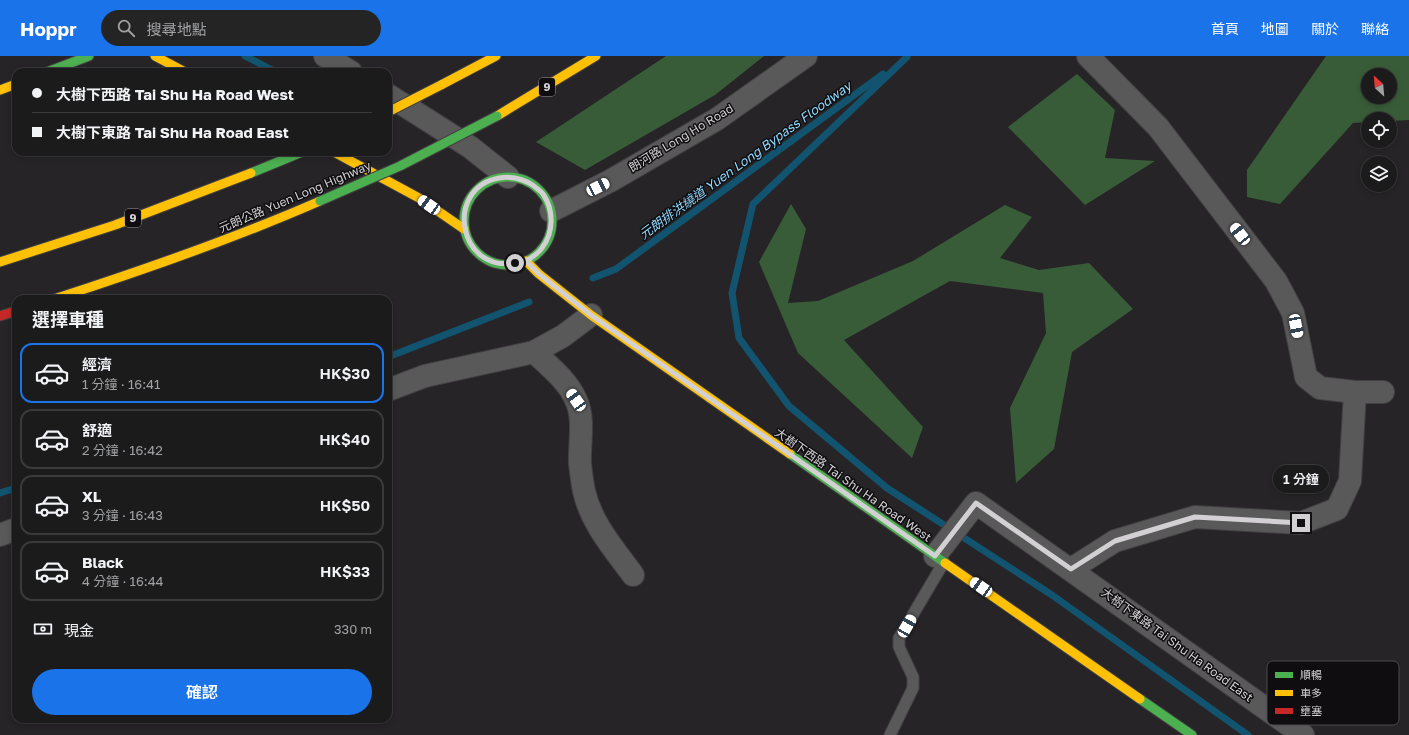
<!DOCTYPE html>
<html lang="zh-TW">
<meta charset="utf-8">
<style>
body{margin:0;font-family:"Golos Text","Noto Sans TC",sans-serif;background:#252425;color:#f1f3f6;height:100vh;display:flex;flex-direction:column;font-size:15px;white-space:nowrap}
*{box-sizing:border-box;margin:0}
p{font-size:13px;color:#a0a1a3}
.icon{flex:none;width:22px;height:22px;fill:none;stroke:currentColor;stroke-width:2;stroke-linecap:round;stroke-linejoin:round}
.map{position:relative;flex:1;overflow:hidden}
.sheet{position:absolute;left:12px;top:239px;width:380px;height:428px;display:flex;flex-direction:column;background:#1c1b1c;border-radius:12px;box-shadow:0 2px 6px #0003,0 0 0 1px #3a393b}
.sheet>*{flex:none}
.top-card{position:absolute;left:12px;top:12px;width:380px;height:88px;border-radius:12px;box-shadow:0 2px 6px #0003,0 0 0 1px #3a393b;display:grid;align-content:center;height:88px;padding:0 20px;background:#1c1b1c}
.needle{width:26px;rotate:334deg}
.fabs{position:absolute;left:1361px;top:12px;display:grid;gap:8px}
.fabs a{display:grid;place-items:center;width:36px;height:36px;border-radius:50%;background:#1c1b1c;box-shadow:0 2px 6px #0003,0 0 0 1px #3a393b;font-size:20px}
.end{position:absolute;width:18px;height:18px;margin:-9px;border:5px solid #d2d0d3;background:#111;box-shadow:0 0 0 2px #111}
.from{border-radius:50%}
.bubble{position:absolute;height:28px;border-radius:14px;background:#1c1b1c;box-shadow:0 2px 6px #0003,0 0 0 1px #3a393b;font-size:13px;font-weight:600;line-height:28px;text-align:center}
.car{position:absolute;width:12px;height:24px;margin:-12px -6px;border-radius:5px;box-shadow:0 0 3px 1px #0007;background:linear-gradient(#fff 24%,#345 0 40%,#fff 0 76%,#345 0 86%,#fff 0)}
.top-card b{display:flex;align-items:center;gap:14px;height:38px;font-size:15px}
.top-card b+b{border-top:1px solid #3a393b}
.top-card i{width:10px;height:10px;background:#f1f3f6}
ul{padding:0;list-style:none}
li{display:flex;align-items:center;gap:12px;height:60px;margin:0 8px 6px;padding:0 12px;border:2px solid #3a393b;border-radius:12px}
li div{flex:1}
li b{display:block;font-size:15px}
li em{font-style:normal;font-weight:600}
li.current{border-color:#1a73e8}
li>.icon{width:36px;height:36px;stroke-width:1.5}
h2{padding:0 20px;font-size:18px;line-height:48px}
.pay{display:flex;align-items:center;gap:10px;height:44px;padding:0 20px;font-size:15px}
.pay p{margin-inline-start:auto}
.button{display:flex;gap:8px;margin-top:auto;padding:8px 20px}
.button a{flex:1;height:46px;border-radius:24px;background:#1a73e8;color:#fff;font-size:16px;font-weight:600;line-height:46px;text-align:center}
header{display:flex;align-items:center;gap:24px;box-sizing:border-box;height:56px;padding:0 20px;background:#1a73e8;color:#fff}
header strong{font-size:19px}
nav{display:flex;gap:22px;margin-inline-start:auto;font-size:14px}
.search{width:280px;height:36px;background:#252425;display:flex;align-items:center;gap:10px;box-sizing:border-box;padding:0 14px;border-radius:22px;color:#a0a1a3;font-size:15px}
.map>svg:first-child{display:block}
</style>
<header>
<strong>Hoppr</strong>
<div class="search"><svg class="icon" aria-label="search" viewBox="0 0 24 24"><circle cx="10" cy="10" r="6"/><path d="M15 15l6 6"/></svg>搜尋地點</div>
<nav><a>首頁</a><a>地圖</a><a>關於</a><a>聯絡</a></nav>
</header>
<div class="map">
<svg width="1409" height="679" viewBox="0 0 1409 679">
<rect width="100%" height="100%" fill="#262426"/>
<g fill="#385c38" fill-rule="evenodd">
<path d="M666,0H764L715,39L585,114L536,86Z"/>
<path d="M1326,0H1409V64L1390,65V63H1368V66L1353,67L1280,148L1247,141V114ZM1368,19H1390V41H1368Z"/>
<path d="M1077,18L1115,54L1105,102L1155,105L1085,149L1008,71Z"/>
<path d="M791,148L806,173L788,247L818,245L913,205L1005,149L1032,161L1000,202L1039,214L1089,207L1133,253L1072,296L1054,393L1016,427L1010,352L1046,277L1043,237L950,225L844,284L923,371L912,402L798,297L759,206Z"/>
</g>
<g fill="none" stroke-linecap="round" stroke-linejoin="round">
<g stroke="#12536f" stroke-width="7">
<path d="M245,0L276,16"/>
<path d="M907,1L753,148L732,237L739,282L789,350L887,432L1052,539L1248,679"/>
<path d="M593,222L616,213L883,18"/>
<path d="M388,301L529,246"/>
<path d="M0,437L16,432"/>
</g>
<defs>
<path id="lane" d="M890,679L913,632V621L899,591V582L944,506"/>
<g id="street">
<path d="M325,0L351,16"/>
<path d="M1088,0L1158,71L1276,225L1293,257L1306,321L1320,332L1355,336H1383"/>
<path d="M388,39L470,91L508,121"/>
<path d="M551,155L610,125L717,63L806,0"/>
<path d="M534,296C549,310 568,325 576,344C585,363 579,387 580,408C581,416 582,426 584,435C591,467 614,493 633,519"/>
<path d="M388,334L425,320L534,296L563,280L591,259"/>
<path d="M0,479L16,473"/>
<path d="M935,500L976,447L1303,679"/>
<path d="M1071,513L1115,485L1195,461L1301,467L1337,453L1350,425L1355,336"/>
</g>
<g id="fast">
<path d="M47,16L89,0"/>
<path d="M251,117L302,96"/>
<circle cx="508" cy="165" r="44"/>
<path d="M790,398L945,507"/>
<path d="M1140,643L1192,679"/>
</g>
<g id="slow">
<path d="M155,0L185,16"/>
<path d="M441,29L496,0"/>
<path d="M0,34L16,28"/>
<path d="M497,60L596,0"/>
<path d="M334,96L419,142L464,173"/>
<path d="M526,205L539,218L591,259L790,398"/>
<path d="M0,206L115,169L251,117"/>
<path d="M54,243C144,214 233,183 320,145"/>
<path d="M945,507L1140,643"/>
</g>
<path id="jam" d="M0,260L16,255"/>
</defs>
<use href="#lane" stroke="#424042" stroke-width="13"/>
<use href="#street" stroke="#424042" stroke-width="24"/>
<use href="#fast" stroke="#424042" stroke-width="11"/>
<use href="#slow" stroke="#424042" stroke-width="11"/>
<use href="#jam" stroke="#424042" stroke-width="11"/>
<use href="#lane" stroke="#5a595a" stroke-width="11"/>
<use href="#street" stroke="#5a595a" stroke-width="22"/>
<use href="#fast" stroke="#4caf50" stroke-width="9"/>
<use href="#slow" stroke="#ffc107" stroke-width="9"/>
<use href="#jam" stroke="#c62828" stroke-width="9"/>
<defs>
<path id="fast-bridge" d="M320,145L400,110L497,60"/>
<path id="slow-bridge" d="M388,56L441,29"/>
</defs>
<use href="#fast-bridge" stroke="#424042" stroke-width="11" stroke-linecap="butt"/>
<use href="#slow-bridge" stroke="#424042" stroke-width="11" stroke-linecap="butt"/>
<use href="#fast-bridge" stroke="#4caf50" stroke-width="9"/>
<use href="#slow-bridge" stroke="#ffc107" stroke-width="9"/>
</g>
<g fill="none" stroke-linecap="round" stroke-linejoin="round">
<path stroke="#d2d0d3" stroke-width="5" d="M515,207C458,217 444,132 499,122C512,120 524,123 534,130C537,133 541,135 543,138C554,154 554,176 542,192C539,197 531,202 526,205L539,218L591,259L935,500L976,447L1071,513L1115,485L1195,461L1301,467"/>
</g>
<g text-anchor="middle" stroke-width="3" stroke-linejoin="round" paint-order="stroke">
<g fill="#0f0d0f" stroke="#989698" stroke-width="1">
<rect x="539" y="22" width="16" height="18" rx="3"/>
<rect x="125" y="153" width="16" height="18" rx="3"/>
</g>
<g font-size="11" font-weight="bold" fill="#d2d0d3">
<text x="547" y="35">9</text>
<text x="133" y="166">9</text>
</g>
<g font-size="12" fill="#d2d0d3" stroke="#0f0d0f">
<text transform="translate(681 82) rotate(-31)" y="4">朗河路 Long Ho Road</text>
<text transform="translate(295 141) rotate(-23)" y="4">元朗公路 Yuen Long Highway</text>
<text transform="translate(853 429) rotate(35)" y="4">大樹下西路 Tai Shu Ha Road West</text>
<text transform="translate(1177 589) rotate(36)" y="4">大樹下東路 Tai Shu Ha Road East</text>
</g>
<g font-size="13" font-style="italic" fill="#8fd8fe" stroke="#0f0d0f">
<text transform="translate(745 104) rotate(-36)" y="5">元朗排洪繞道 Yuen Long Bypass Floodway</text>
</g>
</g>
<rect x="1267" y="605" width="132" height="64" rx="6" fill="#0f0d0f" stroke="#4a484a" stroke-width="1"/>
<rect x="1275" y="616" width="18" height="6" fill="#4caf50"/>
<rect x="1275" y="634" width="18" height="6" fill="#ffc107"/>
<rect x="1275" y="652" width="18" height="6" fill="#c62828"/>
<g font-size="11" fill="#d2d0d3">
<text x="1300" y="623">順暢</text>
<text x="1300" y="641">車多</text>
<text x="1300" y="659">壅塞</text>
</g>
</svg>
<div class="fabs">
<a><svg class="needle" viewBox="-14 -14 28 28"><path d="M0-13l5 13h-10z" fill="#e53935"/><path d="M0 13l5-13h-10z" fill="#a0a1a3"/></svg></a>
<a><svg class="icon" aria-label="locate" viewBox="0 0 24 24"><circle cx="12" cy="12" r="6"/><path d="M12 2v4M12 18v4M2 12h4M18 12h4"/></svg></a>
<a><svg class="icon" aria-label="layers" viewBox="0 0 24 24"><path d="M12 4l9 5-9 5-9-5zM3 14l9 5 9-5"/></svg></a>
</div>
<i class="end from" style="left:515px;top:207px"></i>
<i class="end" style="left:1301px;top:467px"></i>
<div class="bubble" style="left:1273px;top:409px;width:56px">1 分鐘</div>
<i class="car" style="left:598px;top:131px;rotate:63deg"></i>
<i class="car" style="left:429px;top:149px;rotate:305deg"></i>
<i class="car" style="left:1240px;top:178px;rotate:322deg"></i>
<i class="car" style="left:1296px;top:270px;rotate:169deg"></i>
<i class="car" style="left:576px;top:344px;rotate:325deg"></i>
<i class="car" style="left:981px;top:531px;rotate:304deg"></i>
<i class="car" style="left:907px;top:570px;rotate:30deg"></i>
<div class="top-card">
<b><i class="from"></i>大樹下西路 Tai Shu Ha Road West</b>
<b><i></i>大樹下東路 Tai Shu Ha Road East</b>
</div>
<section class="sheet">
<h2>選擇車種</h2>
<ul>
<li class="current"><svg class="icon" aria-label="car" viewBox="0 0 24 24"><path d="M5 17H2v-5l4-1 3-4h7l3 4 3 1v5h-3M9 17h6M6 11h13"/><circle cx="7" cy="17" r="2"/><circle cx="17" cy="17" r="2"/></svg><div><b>經濟</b><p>1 分鐘 · 16:41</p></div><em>HK$30</em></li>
<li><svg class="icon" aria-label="car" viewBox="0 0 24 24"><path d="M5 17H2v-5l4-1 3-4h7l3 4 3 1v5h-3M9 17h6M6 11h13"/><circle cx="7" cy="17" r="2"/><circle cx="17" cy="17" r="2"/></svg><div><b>舒適</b><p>2 分鐘 · 16:42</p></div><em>HK$40</em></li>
<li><svg class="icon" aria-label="car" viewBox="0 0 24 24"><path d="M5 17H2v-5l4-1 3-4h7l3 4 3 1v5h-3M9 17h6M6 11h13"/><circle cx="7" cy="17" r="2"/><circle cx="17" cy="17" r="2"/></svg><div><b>XL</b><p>3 分鐘 · 16:43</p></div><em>HK$50</em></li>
<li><svg class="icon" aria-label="car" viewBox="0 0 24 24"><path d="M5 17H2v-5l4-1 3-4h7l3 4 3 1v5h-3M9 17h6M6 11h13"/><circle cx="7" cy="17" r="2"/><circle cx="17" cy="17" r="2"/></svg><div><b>Black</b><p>4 分鐘 · 16:44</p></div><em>HK$33</em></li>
</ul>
<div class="pay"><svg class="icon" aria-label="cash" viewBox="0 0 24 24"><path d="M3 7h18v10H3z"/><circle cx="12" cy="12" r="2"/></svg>現金<p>330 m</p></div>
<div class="button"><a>確認</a></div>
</section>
</div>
